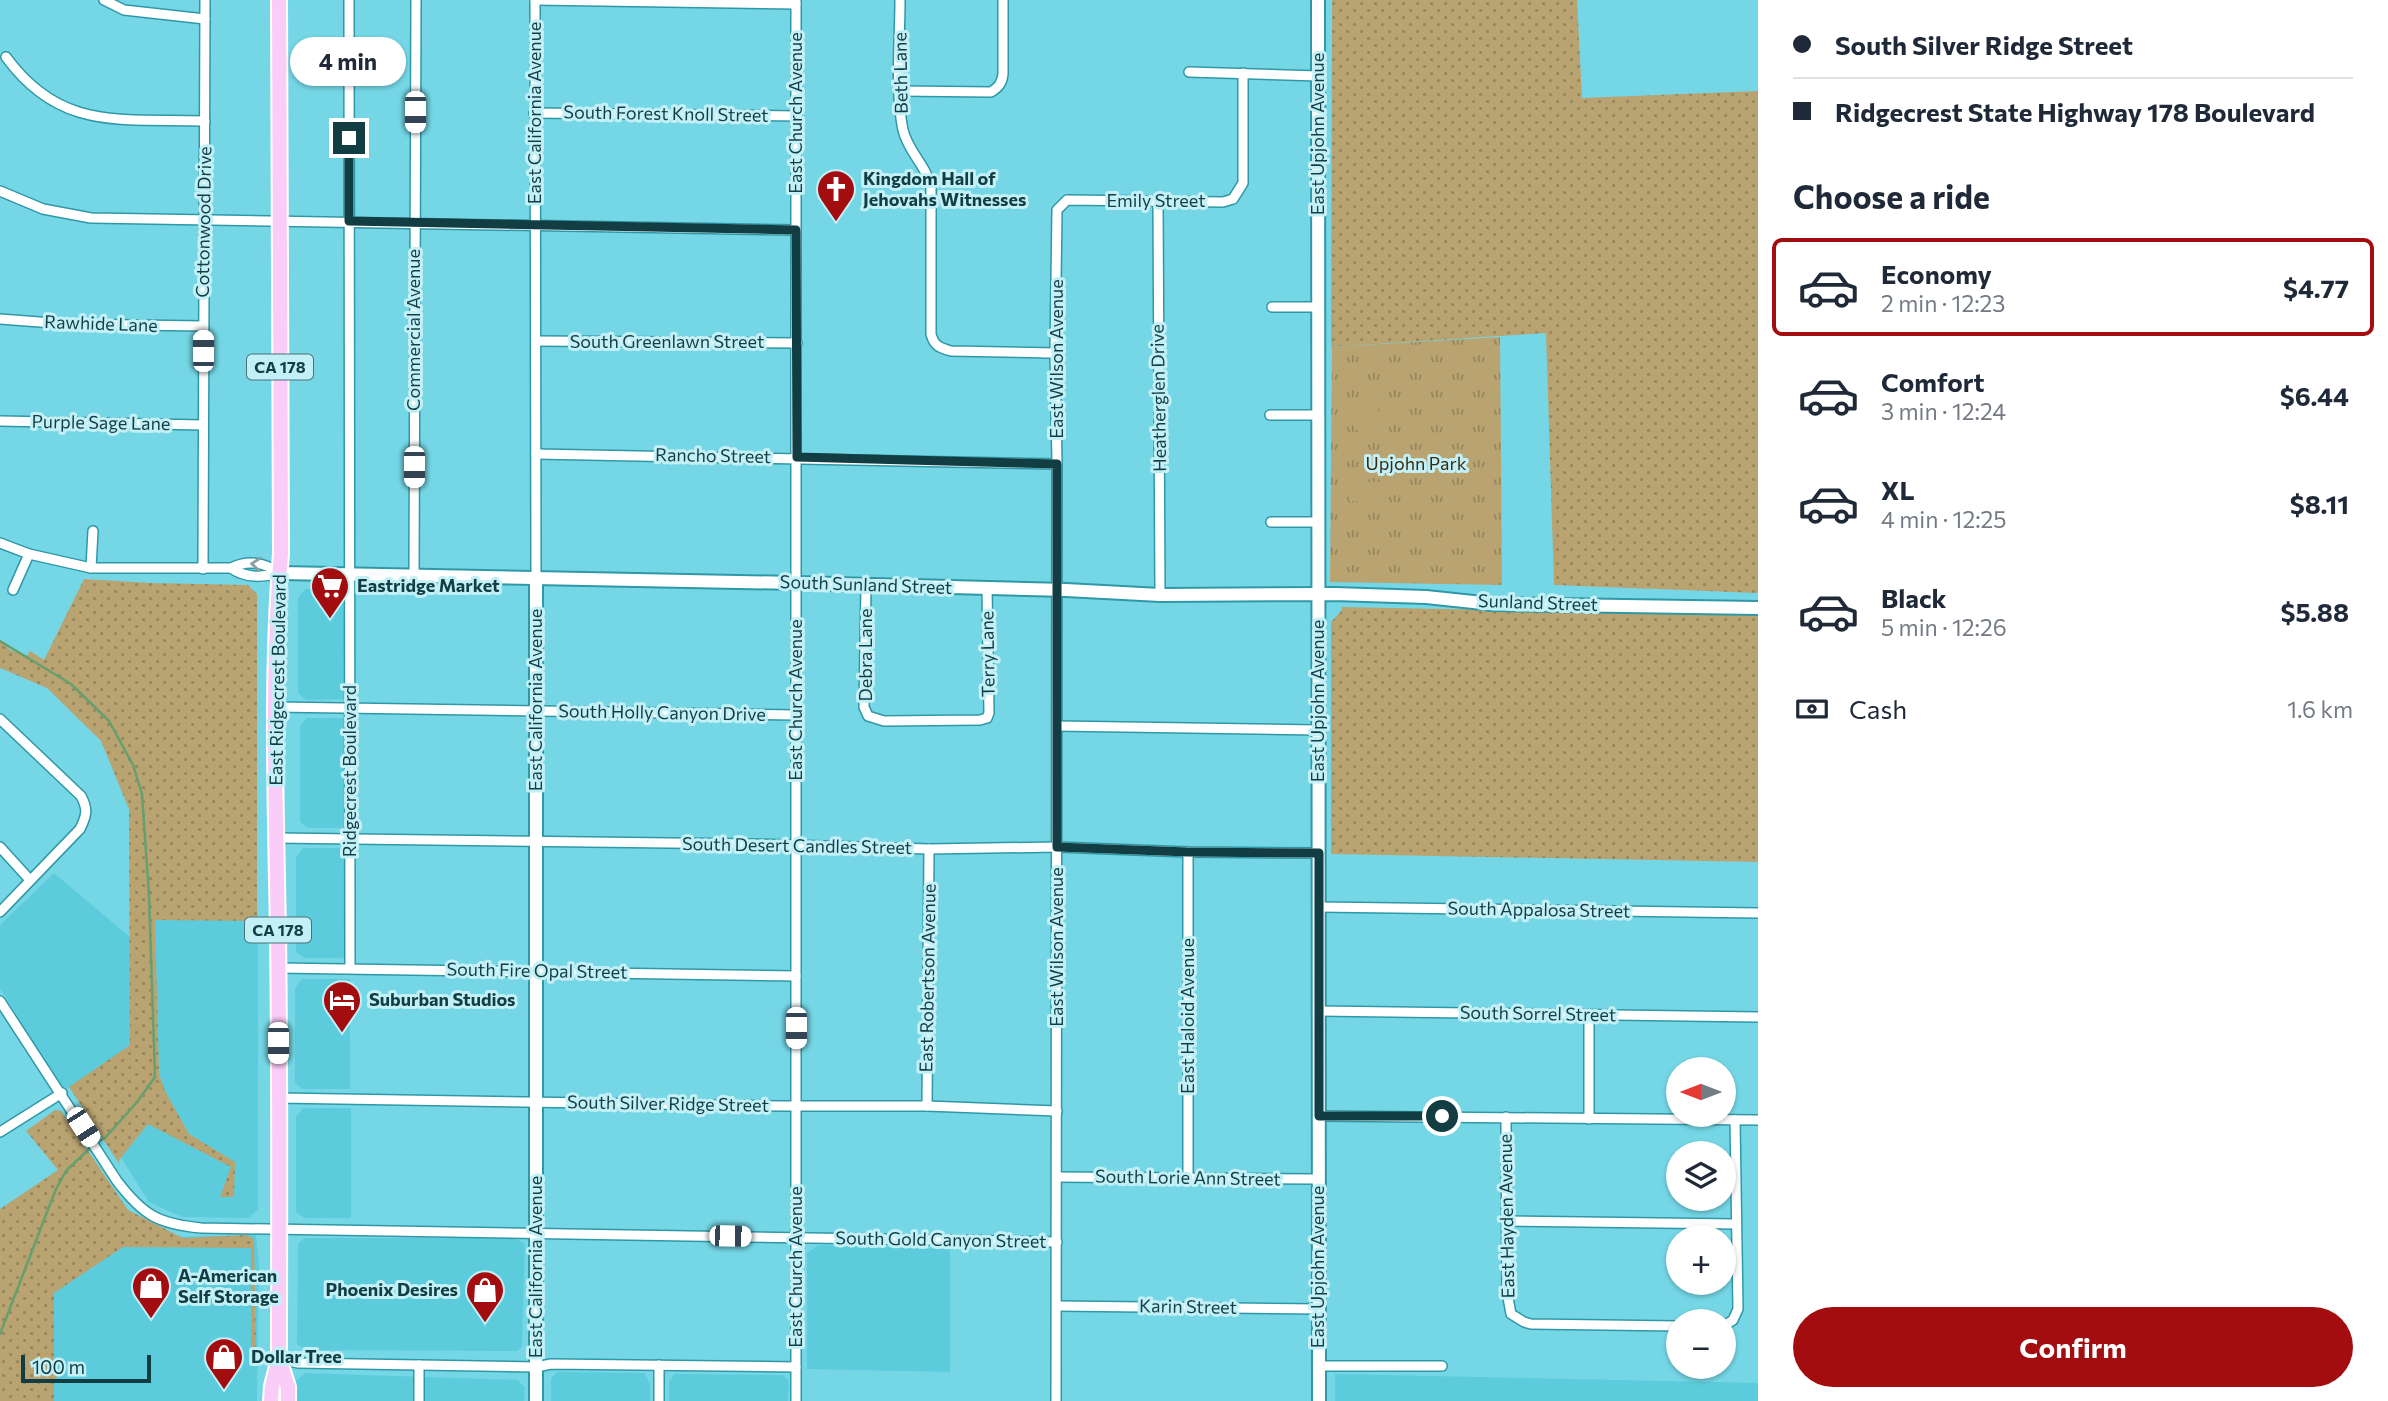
<!DOCTYPE html>
<meta charset="utf-8">
<style>
body{margin:0;font-family:Commissioner,sans-serif;background:#f2f2f3;color:#1f2937;height:100vh;display:flex;flex-direction:column;font-size:26px;white-space:nowrap}
*{box-sizing:border-box;margin:0}
p{font-size:23px;color:#747a83}
.icon{flex:none;width:38px;height:38px;fill:none;stroke:currentColor;stroke-width:2;stroke-linecap:round;stroke-linejoin:round}
.map{position:relative;flex:1;overflow:hidden}
.drawer{display:flex;flex-direction:column;background:#fff;width:630px}
.drawer>*{flex:none}
.top-card{display:grid;align-content:center;height:154px;padding:0 35px;background:#fff}
.needle{width:46px;rotate:270deg}
.fabs{position:absolute;left:1666px;top:1057px;display:grid;gap:14px}
.fabs a{display:grid;place-items:center;width:70px;height:70px;border-radius:50%;background:#fff;box-shadow:0 2px 5px #0004;font-size:35px}
.scale{position:absolute;left:21px;bottom:18px;width:130px;box-sizing:border-box;padding-left:7px;border:4px solid #123d43;border-top:0;font-size:19px;line-height:24px;white-space:nowrap;color:#123d43;-webkit-text-stroke:5px #c3f0f7;paint-order:stroke}
.end{position:absolute;width:32px;height:32px;margin:-16px;border:9px solid #123d43;background:#fff;box-shadow:0 0 0 4px #fff}
.from{border-radius:50%}
.bubble{position:absolute;height:49px;border-radius:24px;background:#fff;box-shadow:0 2px 5px #0004;font-size:23px;font-weight:700;line-height:49px;text-align:center}
.car{position:absolute;width:21px;height:42px;margin:-21px -10px;border-radius:9px;box-shadow:0 0 5px 2px #0007;background:linear-gradient(#fff 24%,#345 0 40%,#fff 0 76%,#345 0 86%,#fff 0)}
.top-card b{display:flex;align-items:center;gap:24px;height:66px;font-size:26px}
.top-card b+b{border-top:2px solid #e0e1e3}
.top-card i{width:18px;height:18px;background:#1f2937}
ul{padding:0;list-style:none}
li{display:flex;align-items:center;gap:21px;height:98px;margin:0 14px 10px;padding:0 21px;border:4px solid transparent;border-radius:10px}
li div{flex:1}
li b{display:block;font-size:26px}
li em{font-style:normal;font-weight:700}
li.current{border-color:#a40d0f}
li>.icon{width:63px;height:63px;stroke-width:1.5}
h2{padding:0 35px;font-size:32px;line-height:84px}
.pay{display:flex;align-items:center;gap:18px;height:77px;padding:0 35px;font-size:26px}
.pay p{margin-inline-start:auto}
.cta{display:flex;gap:14px;margin-top:auto;padding:14px 35px}
.cta a{flex:1;height:80px;border-radius:42px;background:#a40d0f;color:#fff;font-size:28px;font-weight:700;line-height:80px;text-align:center}
main{display:flex;flex:1;min-height:0}
.map>svg:first-child{display:block}
</style>
<main>
<div class="map">
<svg width="1758" height="1401" viewBox="0 0 1758 1401">
<defs>
<pattern id="grass-dots" width="8" height="8" patternUnits="userSpaceOnUse" patternTransform="scale(1.75)"><rect width="8" height="8" fill="#b9a370"/><path d="M2 2h.1M6 6h.1" fill="none" stroke="#95865e" stroke-width="1.8" stroke-linecap="round"/></pattern>
<pattern id="park-tufts" width="24" height="20" patternUnits="userSpaceOnUse" patternTransform="scale(1.75)"><rect width="24" height="20" fill="#b9a370"/><path d="M3 7l-1-3M5 7V3M7 7l1-3M15 17l-1-3M17 17v-4M19 17l1-3" fill="none" stroke="#95865e"/></pattern>
</defs>
<rect width="100%" height="100%" fill="#75d7e6"/>
<g fill="#5cccdc">
<path d="M305,589H353V699L306,700L298,693V598Z"/>
<path d="M307,718H355L354,828H308L300,822V726Z"/>
<path d="M303,848H351V958H304L296,952V857Z"/>
<path d="M54,873L138,944L133,1050L63,1091L0,988V925Z"/>
<path d="M155,915H258V1210L248,1218L182,1217L149,1202L120,1156L151,1072Z"/>
<path d="M302,979H350V1089H303L295,1083V988Z"/>
<path d="M303,1108H351V1218H304L296,1212V1117Z"/>
<path d="M256,1235L259,1265L257,1401H53V1284L122,1238Z"/>
<path d="M304,1238H515L525,1244L522,1347L517,1351L305,1350L297,1344L298,1244Z"/>
<path d="M818,1245L950,1249V1372L807,1369V1253Z"/>
<path d="M557,1372L644,1373L650,1384V1401H551V1379Z"/>
<path d="M305,1373L518,1380L525,1388L524,1401H297L296,1381Z"/>
<path d="M674,1374L783,1375L789,1381L788,1401H669V1382Z"/>
<path d="M1335,1374L1758,1383V1401H1335Z"/>
</g>
<g fill="url(#grass-dots)">
<path d="M1332,0H1577L1582,98L1758,91V593L1554,585L1546,333L1331,347Z"/>
<path d="M84,579L151,583L248,585L257,594V921L155,920L159,1074L165,1091L189,1134L235,1162L234,1197H220L231,1167L148,1124L119,1160L120,1165L69,1087L130,1045L129,809L101,741L47,688L0,668V640L10,650L27,656L30,651L44,660Z"/>
<path d="M1342,607L1758,615V862L1331,854V622L1342,610Z"/>
<path d="M55,1110L61,1111L128,1210L183,1238L247,1235L254,1239L256,1350H251V1248L123,1247L54,1293V1373H61L54,1380V1401H0V1209L58,1170L26,1131Z"/>
</g>
<path fill="url(#park-tufts)" d="M1500,337L1502,585L1330,582L1332,347Z"/>
<g fill="#b9a370">
<circle cx="1365" cy="417" r="15"/>
<path d="M1349,481L1380,482V501H1349Z"/>
</g>
<g fill="none" stroke-linecap="round" stroke-linejoin="round">
<g stroke="#65a06e" stroke-width="2.5">
<path d="M0,641L71,684L109,721L133,765L142,794L149,895L155,1077L137,1102L105,1138L95,1143"/>
<path d="M0,1334L56,1189L66,1171L90,1148"/>
</g>
<defs>
<g id="street">
<path d="M104,0L124,10L205,19"/>
<path d="M349,0C349,323 348,646 350,968"/>
<path d="M535,0L536,577"/>
<path d="M535,0L796,4"/>
<path d="M900,0C900,39 895,92 903,130C908,152 927,166 931,188V334C934,346 940,348 951,351L1055,353H1043"/>
<path d="M6,57C61,132 121,118 205,121"/>
<path d="M1189,72L1318,76"/>
<path d="M900,91L991,92C999,87 1002,83 1003,74V0"/>
<path d="M534,113L797,116"/>
<path d="M0,191L43,209L91,218L796,230"/>
<path d="M1158,202L1160,595"/>
<path d="M1272,307H1318"/>
<path d="M0,319L66,324L203,326"/>
<path d="M537,341L797,343H781"/>
<path d="M1270,415H1318"/>
<path d="M0,421L203,425"/>
<path d="M536,454L1057,464"/>
<path d="M1271,522H1318"/>
<path d="M0,543L29,554L91,568H231C249,559 264,563 281,573"/>
<path d="M91,568L93,531"/>
<path d="M231,568C246,579 263,577 281,573"/>
<path d="M203,569L205,0"/>
<path d="M414,575L416,0"/>
<path d="M866,586L864,707L868,716L884,721L980,720L987,718L989,713L987,588"/>
<path d="M13,590L29,554"/>
<path d="M276,707L796,715"/>
<path d="M0,719L81,796C88,809 87,815 80,829L0,912"/>
<path d="M1057,726L1317,730"/>
<path d="M276,838L750,844L929,849L1057,847L1188,852L1319,853"/>
<path d="M0,847L30,880"/>
<path d="M1319,907L1758,913"/>
<path d="M278,968L796,976"/>
<path d="M0,1001L117,1181C143,1215 158,1224 201,1228L1057,1242"/>
<path d="M1319,1011L1758,1017"/>
<path d="M1589,1015V1119"/>
<path d="M278,1098L782,1106H927L1057,1111"/>
<path d="M927,1106L929,849"/>
<path d="M1319,1116L1758,1120"/>
<path d="M1506,1117L1507,1292L1511,1314L1524,1322L1531,1324L1678,1326"/>
<path d="M0,1132L62,1093"/>
<path d="M1057,1177L1318,1179"/>
<path d="M1188,1179V852"/>
<path d="M1506,1221L1736,1224"/>
<path d="M1058,1306L1319,1309"/>
<path d="M1724,1326L1733,1320L1738,1309L1735,1120"/>
<path d="M279,1359L298,1363L536,1367L551,1364L796,1367"/>
<path d="M419,1365V1401"/>
<path d="M1319,1366H1442"/>
<path d="M659,1401V1365"/>
<path d="M796,1401V0"/>
<path d="M1056,1401L1057,464L1055,353L1057,210L1067,200L1223,202L1233,199L1243,183V73"/>
</g>
<g id="secondary">
<path d="M1318,0L1319,1401"/>
<path d="M281,573L796,583L1066,590L1160,595L1335,594L1426,597L1492,604L1758,608"/>
<path d="M536,577V1401"/>
</g>
<g id="primary">
<path d="M279,1359L288,1387V1401"/>
<path d="M271,1401L272,1386L279,1359C279,1218 280,1076 278,935C276,808 271,679 281,553L279,0"/>
</g>
</defs>
<use href="#street" stroke="#2f98a6" stroke-width="12"/>
<use href="#secondary" stroke="#2f98a6" stroke-width="16"/>
<use href="#primary" stroke="#fff" stroke-width="18"/>
<use href="#street" stroke="#fff" stroke-width="9"/>
<use href="#secondary" stroke="#fff" stroke-width="12"/>
<use href="#primary" stroke="#facdf8" stroke-width="14"/>
</g>
<defs><path id="oneway-chevron" d="M-2-3.5L2.5 0L-2 3.5" fill="none" stroke-width="1.6" stroke-linecap="round" stroke-linejoin="round" transform="scale(1.75)"/></defs>
<use stroke="#889ea1" href="#oneway-chevron" transform="translate(256 564) rotate(-175)"/>
<g fill="none" stroke-linecap="round" stroke-linejoin="round">
<path stroke="#123d43" stroke-width="9" d="M349,138V221L796,230L797,457L1057,464V847L1188,852L1319,853V1116H1442"/>
</g>
<defs>
<symbol id="church-pin" viewBox="-11 -11 22 30"><path d="M0 17L-7.5 6A9.5 9.5 0 1 1 7.5 6Z" fill="#a40d0f" stroke="#c3f0f7"/><path d="M-1.2-6h2.4v3.5h3.3v2.4h-3.3V6h-2.4V-.1h-3.3v-2.4h3.3Z" fill="#fff"/></symbol>
<symbol id="supermarket-pin" viewBox="-11 -11 22 30"><path d="M0 17L-7.5 6A9.5 9.5 0 1 1 7.5 6Z" fill="#a40d0f" stroke="#c3f0f7"/><path d="M-6-5.5h2.5l.6 2H6L4.5 2H-2.5L-4.4-4H-6ZM-1.5 3.2a1.3 1.3 0 1 0 .1 0ZM3 3.2a1.3 1.3 0 1 0 .1 0Z" fill="#fff"/></symbol>
<symbol id="hotel-pin" viewBox="-11 -11 22 30"><path d="M0 17L-7.5 6A9.5 9.5 0 1 1 7.5 6Z" fill="#a40d0f" stroke="#c3f0f7"/><path d="M-6-4.5h1.5V1H6V5H4.5V3h-9V5H-6ZM-4 0a1.8 1.8 0 1 1 3.6 0ZM.5 0V-2.5h3Q6-2.5 6 0Z" fill="#fff"/></symbol>
<symbol id="shop-pin" viewBox="-11 -11 22 30"><path d="M0 17L-7.5 6A9.5 9.5 0 1 1 7.5 6Z" fill="#a40d0f" stroke="#c3f0f7"/><path d="M-5-2.5h2.3a2.7 3.5 0 0 1 5.4 0H5L5.5 6h-11ZM-1.5-2.5h3a1.5 2.3 0 0 0-3 0Z" fill="#fff"/></symbol>
</defs>
<g fill-rule="evenodd">
<use href="#church-pin" x="814" y="167" width="44" height="60"/>
<use href="#supermarket-pin" x="308" y="564" width="44" height="60"/>
<use href="#hotel-pin" x="320" y="978" width="44" height="60"/>
<use href="#shop-pin" x="129" y="1264" width="44" height="60"/>
<use href="#shop-pin" x="463" y="1268" width="44" height="60"/>
<use href="#shop-pin" x="202" y="1335" width="44" height="60"/>
</g>
<g text-anchor="middle" stroke-width="6" stroke-linejoin="round" paint-order="stroke">
<g fill="#c3f0f7" stroke="#477379" stroke-width="2">
<rect x="247" y="354.5" width="66" height="25" rx="5"/>
<rect x="245" y="917.5" width="66" height="25" rx="5"/>
</g>
<g font-size="16" font-weight="bold" fill="#123d43">
<text x="280" y="373">CA 178</text>
<text x="278" y="936">CA 178</text>
</g>
<g font-size="18" fill="#123d43" stroke="#c3f0f7">
<text transform="translate(901 73) rotate(-91)" y="6">Beth Lane</text>
<text transform="translate(535 113) rotate(-90)" y="6">East California Avenue</text>
<text transform="translate(796 113) rotate(-90)" y="6">East Church Avenue</text>
<text transform="translate(666 114) rotate(1)" y="6">South Forest Knoll Street</text>
<text transform="translate(1318 134) rotate(-90)" y="6">East Upjohn Avenue</text>
<text x="1156" y="207">Emily Street</text>
<text transform="translate(204 222) rotate(-89)" y="6">Cottonwood Drive</text>
<text transform="translate(101 324) rotate(2)" y="6">Rawhide Lane</text>
<text transform="translate(414 330) rotate(-90)" y="6">Commercial Avenue</text>
<text x="667" y="348">South Greenlawn Street</text>
<text transform="translate(1057 359) rotate(-90)" y="6">East Wilson Avenue</text>
<text transform="translate(1159 398) rotate(-91)" y="6">Heatherglen Drive</text>
<text transform="translate(101 423) rotate(1)" y="6">Purple Sage Lane</text>
<text transform="translate(713 456) rotate(1)" y="6">Rancho Street</text>
<text transform="translate(866 585) rotate(2)" y="6">South Sunland Street</text>
<text transform="translate(1538 603) rotate(2)" y="6">Sunland Street</text>
<text transform="translate(988 654) rotate(-91)" y="6">Terry Lane</text>
<text transform="translate(866 655) rotate(-90)" y="6">Debra Lane</text>
<text transform="translate(278 680) rotate(-89)" y="6">East Ridgecrest Boulevard</text>
<text transform="translate(536 700) rotate(-90)" y="6">East California Avenue</text>
<text transform="translate(796 700) rotate(-90)" y="6">East Church Avenue</text>
<text transform="translate(1318 701) rotate(-90)" y="6">East Upjohn Avenue</text>
<text transform="translate(662 713) rotate(1)" y="6">South Holly Canyon Drive</text>
<text transform="translate(350 771) rotate(-90)" y="6">Ridgecrest Boulevard</text>
<text transform="translate(797 846) rotate(1)" y="6">South Desert Candles Street</text>
<text transform="translate(1539 910) rotate(1)" y="6">South Appalosa Street</text>
<text transform="translate(1057 947) rotate(-90)" y="6">East Wilson Avenue</text>
<text transform="translate(537 971) rotate(1)" y="6">South Fire Opal Street</text>
<text transform="translate(928 978) rotate(-89)" y="6">East Robertson Avenue</text>
<text transform="translate(1538 1014) rotate(1)" y="6">South Sorrel Street</text>
<text transform="translate(1188 1016) rotate(-90)" y="6">East Haloid Avenue</text>
<text transform="translate(668 1104) rotate(1)" y="6">South Silver Ridge Street</text>
<text transform="translate(1188 1178) rotate(1)" y="6">South Lorie Ann Street</text>
<text transform="translate(1507 1216) rotate(-91)" y="6">East Hayden Avenue</text>
<text transform="translate(941 1240) rotate(1)" y="6">South Gold Canyon Street</text>
<text transform="translate(536 1267) rotate(-90)" y="6">East California Avenue</text>
<text transform="translate(796 1267) rotate(-90)" y="6">East Church Avenue</text>
<text transform="translate(1318 1267) rotate(-90)" y="6">East Upjohn Avenue</text>
<text transform="translate(1188 1307) rotate(1)" y="6">Karin Street</text>
</g>
<g font-size="18" font-weight="bold" fill="#123d43" stroke="#c3f0f7" text-anchor="start">
<text x="863" y="185">Kingdom Hall of<tspan x="863" dy="21">Jehovahs Witnesses</tspan></text>
<text x="357" y="592">Eastridge Market</text>
<text x="369" y="1006">Suburban Studios</text>
<text x="178" y="1282">A-American<tspan x="178" dy="21">Self Storage</tspan></text>
<text x="458" y="1296" text-anchor="end">Phoenix Desires</text>
<text x="251" y="1363">Dollar Tree</text>
</g>
<g font-size="18" fill="#372b0b" stroke="#c3f0f7">
<text x="1416" y="470">Upjohn Park</text>
</g>
</g>
</svg>
<div class="fabs">
<a><svg class="needle" viewBox="-14 -14 28 28"><path d="M0-13l5 13h-10z" fill="#e53935"/><path d="M0 13l5-13h-10z" fill="#747a83"/></svg></a>
<a><svg class="icon" aria-label="layers" viewBox="0 0 24 24"><path d="M12 4l9 5-9 5-9-5zM3 14l9 5 9-5"/></svg></a>
<a>+</a>
<a>−</a>
</div>
<div class="scale">100 m</div>
<i class="end from" style="left:1442px;top:1116px"></i>
<i class="end" style="left:349px;top:138px"></i>
<div class="bubble" style="left:290px;top:37px;width:116px">4 min</div>
<i class="car" style="left:415px;top:112px;rotate:180deg"></i>
<i class="car" style="left:203px;top:351px;rotate:0deg"></i>
<i class="car" style="left:414px;top:467px;rotate:180deg"></i>
<i class="car" style="left:796px;top:1028px;rotate:180deg"></i>
<i class="car" style="left:278px;top:1043px;rotate:180deg"></i>
<i class="car" style="left:83px;top:1127px;rotate:147deg"></i>
<i class="car" style="left:730px;top:1236px;rotate:91deg"></i>
</div>
<section class="drawer">
<div class="top-card">
<b><i class="from"></i>South Silver Ridge Street</b>
<b><i></i>Ridgecrest State Highway 178 Boulevard</b>
</div>
<h2>Choose a ride</h2>
<ul>
<li class="current"><svg class="icon" aria-label="car" viewBox="0 0 24 24"><path d="M5 17H2v-5l4-1 3-4h7l3 4 3 1v5h-3M9 17h6M6 11h13"/><circle cx="7" cy="17" r="2"/><circle cx="17" cy="17" r="2"/></svg><div><b>Economy</b><p>2 min · 12:23</p></div><em>$4.77</em></li>
<li><svg class="icon" aria-label="car" viewBox="0 0 24 24"><path d="M5 17H2v-5l4-1 3-4h7l3 4 3 1v5h-3M9 17h6M6 11h13"/><circle cx="7" cy="17" r="2"/><circle cx="17" cy="17" r="2"/></svg><div><b>Comfort</b><p>3 min · 12:24</p></div><em>$6.44</em></li>
<li><svg class="icon" aria-label="car" viewBox="0 0 24 24"><path d="M5 17H2v-5l4-1 3-4h7l3 4 3 1v5h-3M9 17h6M6 11h13"/><circle cx="7" cy="17" r="2"/><circle cx="17" cy="17" r="2"/></svg><div><b>XL</b><p>4 min · 12:25</p></div><em>$8.11</em></li>
<li><svg class="icon" aria-label="car" viewBox="0 0 24 24"><path d="M5 17H2v-5l4-1 3-4h7l3 4 3 1v5h-3M9 17h6M6 11h13"/><circle cx="7" cy="17" r="2"/><circle cx="17" cy="17" r="2"/></svg><div><b>Black</b><p>5 min · 12:26</p></div><em>$5.88</em></li>
</ul>
<div class="pay"><svg class="icon" aria-label="cash" viewBox="0 0 24 24"><path d="M3 7h18v10H3z"/><circle cx="12" cy="12" r="2"/></svg>Cash<p>1.6 km</p></div>
<div class="cta"><a>Confirm</a></div>
</section>
</main>
